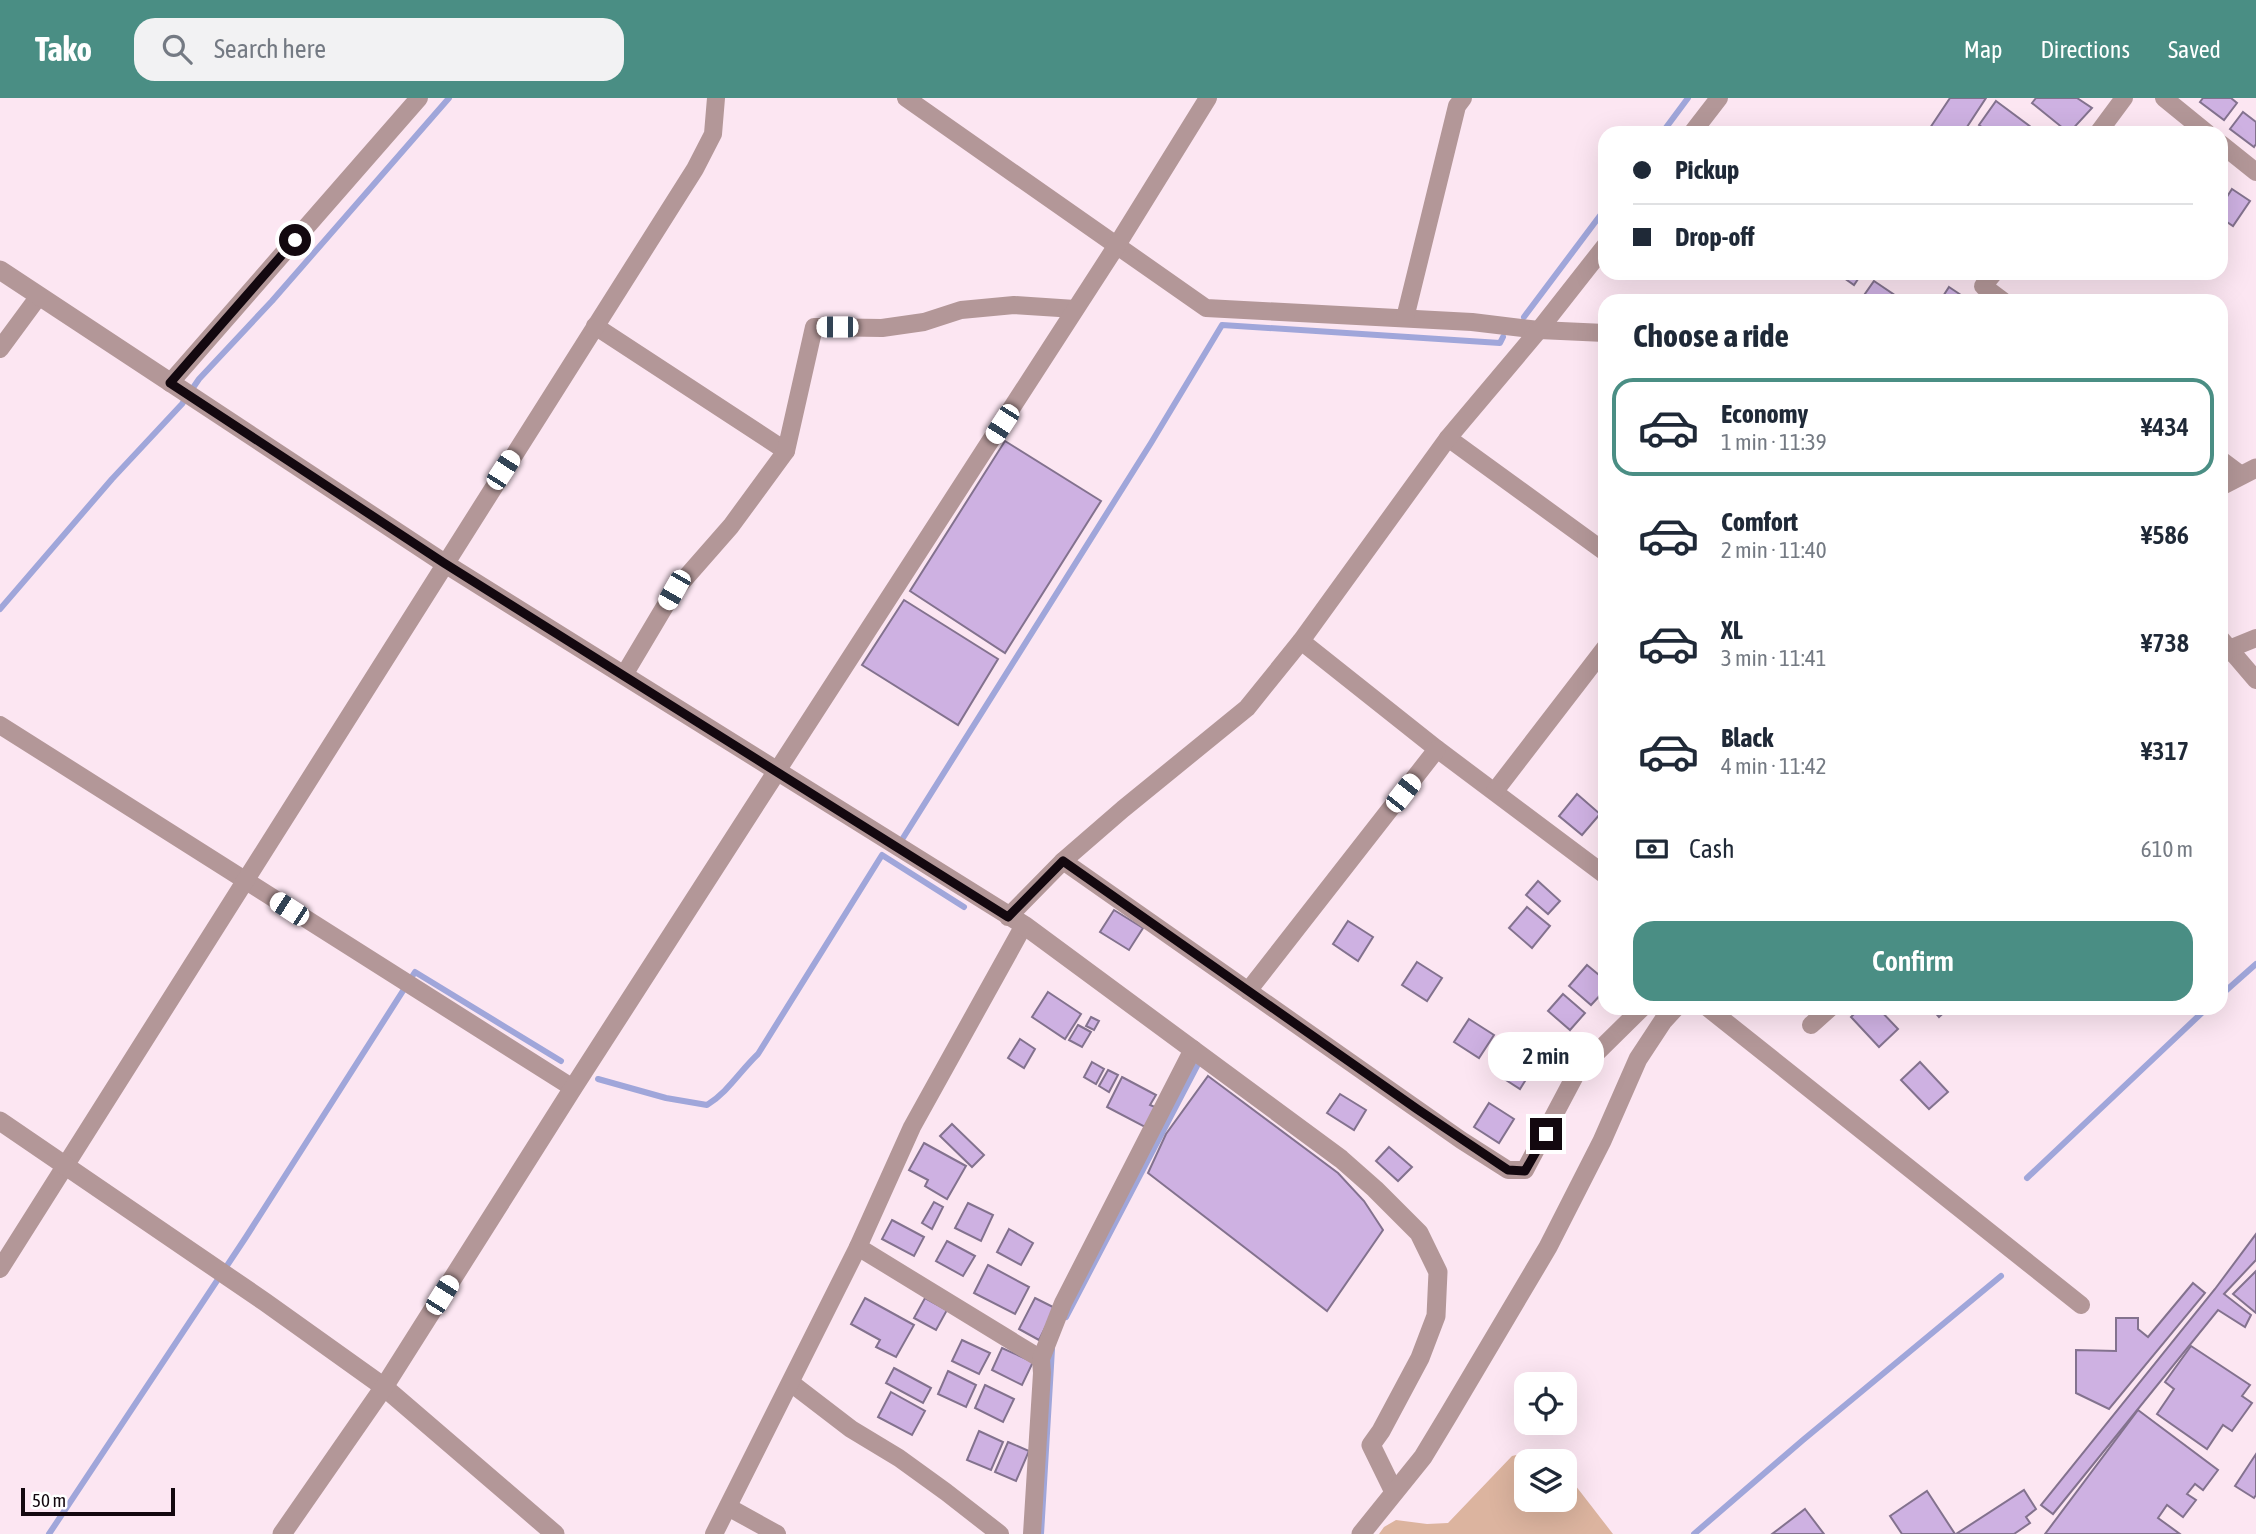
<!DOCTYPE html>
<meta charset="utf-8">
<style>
body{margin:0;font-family:"Asap Condensed",sans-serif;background:#f2f2f3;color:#1f2937;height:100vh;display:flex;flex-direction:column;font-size:26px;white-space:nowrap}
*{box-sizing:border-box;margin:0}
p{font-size:23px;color:#747a83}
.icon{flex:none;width:38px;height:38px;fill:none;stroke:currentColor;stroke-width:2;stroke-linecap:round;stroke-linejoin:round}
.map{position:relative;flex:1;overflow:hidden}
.sheet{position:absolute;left:1598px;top:196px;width:630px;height:721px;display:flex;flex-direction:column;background:#fff;border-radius:21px;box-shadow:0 7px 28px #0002}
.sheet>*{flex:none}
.guide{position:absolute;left:1598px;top:28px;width:630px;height:154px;border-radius:21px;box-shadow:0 7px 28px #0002;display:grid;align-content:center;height:154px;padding:0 35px;background:#fff}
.tools{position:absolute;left:1514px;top:1274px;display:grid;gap:14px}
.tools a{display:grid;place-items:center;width:63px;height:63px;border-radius:14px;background:#fff;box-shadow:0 7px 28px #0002;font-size:35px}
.scale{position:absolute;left:21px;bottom:18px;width:154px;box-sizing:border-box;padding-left:7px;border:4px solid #13080f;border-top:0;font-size:19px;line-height:24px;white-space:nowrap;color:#13080f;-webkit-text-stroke:5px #fff;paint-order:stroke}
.end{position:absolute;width:32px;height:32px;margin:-16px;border:9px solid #13080f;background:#fff;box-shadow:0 0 0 4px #fff}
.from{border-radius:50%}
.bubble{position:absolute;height:49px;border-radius:21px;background:#fff;box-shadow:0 7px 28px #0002;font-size:23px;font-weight:600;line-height:49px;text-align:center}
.car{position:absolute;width:21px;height:42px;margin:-21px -10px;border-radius:9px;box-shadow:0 0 5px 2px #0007;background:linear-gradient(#fff 24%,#345 0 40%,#fff 0 76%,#345 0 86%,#fff 0)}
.guide b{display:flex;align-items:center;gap:24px;height:66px;font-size:26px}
.guide b+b{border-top:2px solid #e0e1e3}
.guide i{width:18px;height:18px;background:#1f2937}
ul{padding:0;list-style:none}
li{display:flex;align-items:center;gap:21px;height:98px;margin:0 14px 10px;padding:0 21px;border:4px solid transparent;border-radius:21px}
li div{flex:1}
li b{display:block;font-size:26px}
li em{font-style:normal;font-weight:600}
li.selected{border-color:#4a8e84}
li>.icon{width:63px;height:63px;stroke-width:1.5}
h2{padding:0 35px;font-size:32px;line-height:84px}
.pay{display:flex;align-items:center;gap:18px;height:77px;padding:0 35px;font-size:26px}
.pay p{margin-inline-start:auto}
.action{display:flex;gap:14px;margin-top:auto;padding:14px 35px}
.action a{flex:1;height:80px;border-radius:21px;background:#4a8e84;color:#fff;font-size:28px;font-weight:600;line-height:80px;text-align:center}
header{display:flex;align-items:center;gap:42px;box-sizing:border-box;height:98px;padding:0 35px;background:#4a8e84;color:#fff}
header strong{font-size:33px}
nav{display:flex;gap:38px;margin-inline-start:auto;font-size:24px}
.search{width:490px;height:63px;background:#f2f2f3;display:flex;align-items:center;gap:18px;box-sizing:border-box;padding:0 24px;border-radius:21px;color:#747a83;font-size:26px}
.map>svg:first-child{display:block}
</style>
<header>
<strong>Tako</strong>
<div class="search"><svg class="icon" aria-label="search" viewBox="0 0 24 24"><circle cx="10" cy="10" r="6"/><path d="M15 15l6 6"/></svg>Search here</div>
<nav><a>Map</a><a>Directions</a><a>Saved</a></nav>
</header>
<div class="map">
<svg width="2256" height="1436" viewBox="0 0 2256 1436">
<rect width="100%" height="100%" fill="#fce6f2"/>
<path fill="#dcb49f" d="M1537,1352L1556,1363H1526V1402H1564L1565,1374L1613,1436H1379L1384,1429L1396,1422L1427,1426L1448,1425L1512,1358Z"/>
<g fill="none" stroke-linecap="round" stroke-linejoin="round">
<g stroke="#a0a6da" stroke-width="6">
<path d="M1662,35L1688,0"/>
<path d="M1524,219L1605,111"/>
<path d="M0,511L112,381L182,306L199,281L272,203L449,0"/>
<path d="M903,740L1151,345L1222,227L1500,245L1503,239"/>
<path d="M2221,897L2256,866"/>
<path d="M598,981L666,1000L707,1007C728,994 740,973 758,956L882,757L964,809"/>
<path d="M2027,1080L2207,910"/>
<path d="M1066,1219L1198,966"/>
<path d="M49,1436L246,1139L415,874L561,963"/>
<path d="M1041,1436L1052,1251"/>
<path d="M1694,1436L1803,1342L2001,1178"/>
</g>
</g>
<g fill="#ceb1e2" stroke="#83728e" stroke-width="2">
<path d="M1950,0H1986L1963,35H1931L1928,33Z"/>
<path d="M2036,0H2077L2092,10L2069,35L2032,5Z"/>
<path d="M2203,0H2231L2237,5L2224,22L2200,4Z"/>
<path d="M1996,3L2039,35H1990L1979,27Z"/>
<path d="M2243,14L2256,24V46L2254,49L2230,31Z"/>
<path d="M2232,91L2250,103L2233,128L2221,120V108Z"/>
<path d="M1837,175H1862L1854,187Z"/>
<path d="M1874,183L1899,200L1896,203H1860Z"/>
<path d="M1949,189L1964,199L1962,203H1940Z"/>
<path d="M1005,343L1101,403L1005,555L910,493Z"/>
<path d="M904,502L998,561L958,627L862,567Z"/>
<path d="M1577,696L1600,716L1582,737L1559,718Z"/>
<path d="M1538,783L1560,803L1548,816L1526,797Z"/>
<path d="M1527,809L1550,828L1532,850L1509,830Z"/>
<path d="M1114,812L1143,830L1129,852L1100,834Z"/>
<path d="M1348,823L1373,839L1358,863L1333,846Z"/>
<path d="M1417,864L1442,880L1427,903L1402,887Z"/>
<path d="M1587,867L1605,882V892L1591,907L1569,888Z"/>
<path d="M1048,894L1081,916L1065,941L1032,919Z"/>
<path d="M1563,896L1585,915L1570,932L1548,913Z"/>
<path d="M1860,910H1878L1898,931L1879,949L1851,919Z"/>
<path d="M1931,910H1949L1939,919Z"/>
<path d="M1091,919L1099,923L1094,932L1086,928Z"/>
<path d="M1469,921L1494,937L1479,960L1454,944Z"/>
<path d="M1078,927L1091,934L1082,949L1069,942Z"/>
<path d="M1020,941L1035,951L1024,970L1008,960Z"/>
<path d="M1510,951L1535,967L1520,991L1495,975Z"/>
<path d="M1092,964L1104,971L1096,986L1084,979Z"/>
<path d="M1920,964L1948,994L1929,1011L1901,982Z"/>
<path d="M1108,972L1118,977L1109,994L1099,988Z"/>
<path d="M1208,978L1338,1075L1364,1103L1383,1132L1327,1213L1148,1075L1166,1036Z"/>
<path d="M1122,979L1156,997L1150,1007L1155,1009L1145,1029L1107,1009Z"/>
<path d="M1340,996L1366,1012L1354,1032L1327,1015Z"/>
<path d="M1489,1005L1514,1021L1499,1045L1474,1029Z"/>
<path d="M952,1026L984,1057L972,1069L940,1038Z"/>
<path d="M924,1045L966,1068L947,1101L925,1088L928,1082L909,1072Z"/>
<path d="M1389,1049L1412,1069L1398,1083L1376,1063Z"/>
<path d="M934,1104L943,1109L932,1131L922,1125Z"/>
<path d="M968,1105L993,1117L981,1143L955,1130Z"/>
<path d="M892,1122L924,1139L914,1158L882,1141Z"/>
<path d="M1009,1131L1033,1145L1021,1167L997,1154Z"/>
<path d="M2256,1136V1162L2224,1196L2251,1217L2245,1229L2218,1212L2053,1416L2041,1407L2215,1191Z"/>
<path d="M947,1143L975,1158L963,1178L936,1163Z"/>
<path d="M988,1167L1029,1189L1015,1216L974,1195Z"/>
<path d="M2256,1173V1215L2233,1196Z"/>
<path d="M2193,1185L2205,1195L2109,1311L2076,1295V1252L2116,1253V1220H2138V1231L2148,1239Z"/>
<path d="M865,1200L914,1227L896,1259L876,1249L880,1242L851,1226Z"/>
<path d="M925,1200L947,1212L936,1232L914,1220Z"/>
<path d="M1035,1200L1055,1210L1039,1242L1019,1231Z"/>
<path d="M962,1242L990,1255L979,1276L952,1263Z"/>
<path d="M2191,1248L2250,1287L2242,1298L2252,1305L2232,1333L2223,1327L2207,1351L2157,1316L2174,1291L2165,1284Z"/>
<path d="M1002,1250L1033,1264L1022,1287L992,1272Z"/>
<path d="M894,1270L931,1290L923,1305L886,1285Z"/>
<path d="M948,1273L976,1287L966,1309L938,1296Z"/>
<path d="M985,1287L1014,1301L1003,1324L975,1310Z"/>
<path d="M891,1294L925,1313L912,1337L878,1319Z"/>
<path d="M2138,1312L2218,1372L2203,1392L2195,1386L2187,1396L2196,1402L2183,1419L2167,1407L2158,1420L2180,1436H2045Z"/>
<path d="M979,1333L1003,1344L991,1372L967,1362Z"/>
<path d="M1008,1344L1029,1353L1016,1383L995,1374Z"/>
<path d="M2256,1356V1397L2254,1400L2235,1388Z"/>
<path d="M2024,1392L2036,1411L2026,1419L2030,1425L2014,1436H1956Z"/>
<path d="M1927,1393L1955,1436H1902L1890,1418Z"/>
<path d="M1805,1411L1824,1436H1772Z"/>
</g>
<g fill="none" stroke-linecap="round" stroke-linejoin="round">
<g stroke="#b39798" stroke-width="18">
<path d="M906,0L1206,210L1472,224L1539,232L1605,235"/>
<path d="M2164,0L2207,35"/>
<path d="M1692,35L1719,0"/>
<path d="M2098,35L2124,0"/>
<path d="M2221,46L2256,74"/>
<path d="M1994,175L1983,188L2003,203"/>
<path d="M1405,220L1457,8L1463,0"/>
<path d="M595,228L786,353"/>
<path d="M0,251L39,198"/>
<path d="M170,285L419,0"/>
<path d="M1448,340L1605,454"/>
<path d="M2221,362L2241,377"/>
<path d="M2221,541L2256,582"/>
<path d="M1301,543L1437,651L1605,777"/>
<path d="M2221,558L2229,551L2256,540"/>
<path d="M624,577L674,493L731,428L786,353L814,229L882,230L924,224L961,212L1014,207L1075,211"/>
<path d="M0,627L573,990"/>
<path d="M777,673L1117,147L1208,0"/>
<path d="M1495,693L1605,550"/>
<path d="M1063,763L1461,1042L1508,1072H1525L1577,974L1642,910"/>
<path d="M1008,819L1063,763L1123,711L1247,610L1301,543L1448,340L1539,232L1605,148"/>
<path d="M1248,893L1437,651"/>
<path d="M1708,910L2081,1207"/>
<path d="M1811,927L1830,910"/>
<path d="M858,1149L1041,1261"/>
<path d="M0,1171L695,71L713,36L716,0"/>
<path d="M791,1285L851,1331L899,1360L946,1394L1000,1436"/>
<path d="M728,1409L777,1436"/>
<path d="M714,1436L858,1149L912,1029L1024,827"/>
<path d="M1032,1436L1042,1275L1041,1261L1063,1205L1193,951"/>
</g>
<g stroke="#b39798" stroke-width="19">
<path d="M0,172L444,465L1024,827L1341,1061L1375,1091L1419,1135L1438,1174L1436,1218L1420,1260L1381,1333L1371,1347L1394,1394"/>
<path d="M2221,388L2256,370"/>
<path d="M0,1023L265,1204L384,1289L555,1436"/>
<path d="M282,1436L384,1289L573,990L777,673"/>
<path d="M1361,1436L1423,1359L1449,1316L1548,1149L1602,1043L1638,961L1663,923L1675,910"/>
</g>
</g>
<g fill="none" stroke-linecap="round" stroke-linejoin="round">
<path stroke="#13080f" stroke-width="9" d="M295,142L170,285L444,465L1008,819L1063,763L1417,1011L1508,1072L1525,1073L1546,1036"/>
</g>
</svg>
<div class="tools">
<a><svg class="icon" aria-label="locate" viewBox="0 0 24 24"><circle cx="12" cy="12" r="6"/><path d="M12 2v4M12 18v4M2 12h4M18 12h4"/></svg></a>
<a><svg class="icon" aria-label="layers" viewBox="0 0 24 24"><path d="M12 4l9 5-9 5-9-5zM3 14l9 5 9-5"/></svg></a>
</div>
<div class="scale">50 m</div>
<i class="end from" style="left:295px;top:142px"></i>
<i class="end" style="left:1546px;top:1036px"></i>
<div class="bubble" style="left:1488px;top:934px;width:116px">2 min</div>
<i class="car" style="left:837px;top:229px;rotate:270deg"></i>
<i class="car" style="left:1002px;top:326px;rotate:213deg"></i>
<i class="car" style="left:503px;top:372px;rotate:33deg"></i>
<i class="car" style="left:674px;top:492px;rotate:210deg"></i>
<i class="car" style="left:1403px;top:695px;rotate:38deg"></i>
<i class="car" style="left:289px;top:811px;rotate:303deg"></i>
<i class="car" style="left:442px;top:1197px;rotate:32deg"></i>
<div class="guide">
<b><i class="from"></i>Pickup</b>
<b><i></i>Drop-off</b>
</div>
<section class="sheet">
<h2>Choose a ride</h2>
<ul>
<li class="selected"><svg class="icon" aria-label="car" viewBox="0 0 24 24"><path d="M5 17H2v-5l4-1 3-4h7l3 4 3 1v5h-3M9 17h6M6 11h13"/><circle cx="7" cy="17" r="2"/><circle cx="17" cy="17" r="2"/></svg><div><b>Economy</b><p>1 min · 11:39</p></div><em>¥434</em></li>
<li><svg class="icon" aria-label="car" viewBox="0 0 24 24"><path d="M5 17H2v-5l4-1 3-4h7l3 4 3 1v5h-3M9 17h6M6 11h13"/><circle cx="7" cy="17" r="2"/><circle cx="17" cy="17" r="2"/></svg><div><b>Comfort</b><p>2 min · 11:40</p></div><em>¥586</em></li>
<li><svg class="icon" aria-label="car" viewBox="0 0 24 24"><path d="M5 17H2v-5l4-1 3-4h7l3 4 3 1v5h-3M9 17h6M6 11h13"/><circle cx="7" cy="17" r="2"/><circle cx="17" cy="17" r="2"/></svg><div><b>XL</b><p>3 min · 11:41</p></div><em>¥738</em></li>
<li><svg class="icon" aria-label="car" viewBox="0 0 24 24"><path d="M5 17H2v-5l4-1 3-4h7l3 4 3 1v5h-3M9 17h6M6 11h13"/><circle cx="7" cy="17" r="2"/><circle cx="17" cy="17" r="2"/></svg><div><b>Black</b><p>4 min · 11:42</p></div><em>¥317</em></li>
</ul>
<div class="pay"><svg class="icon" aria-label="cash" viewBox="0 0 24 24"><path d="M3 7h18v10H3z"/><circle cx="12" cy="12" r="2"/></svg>Cash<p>610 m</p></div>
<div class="action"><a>Confirm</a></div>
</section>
</div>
